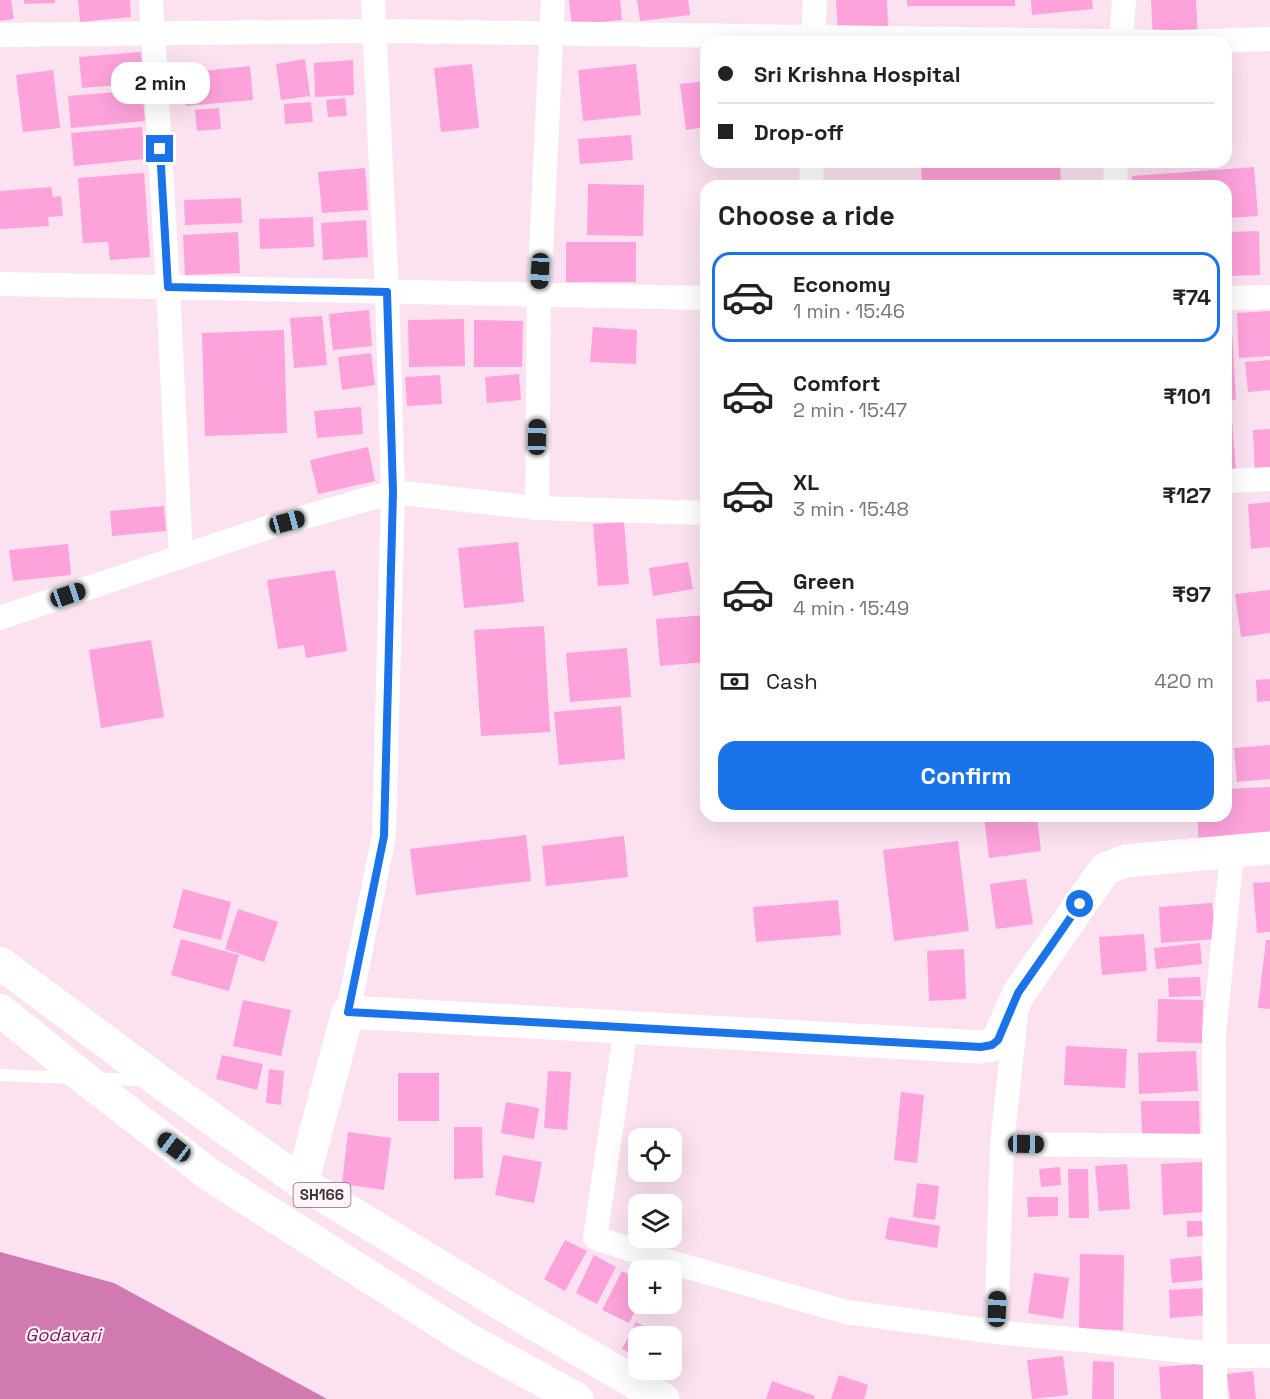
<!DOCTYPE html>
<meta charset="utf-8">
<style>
body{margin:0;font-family:"Space Grotesk",sans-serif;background:#f6f6f6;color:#222;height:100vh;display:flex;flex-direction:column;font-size:22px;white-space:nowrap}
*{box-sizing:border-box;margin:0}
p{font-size:20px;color:#767676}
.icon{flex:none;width:33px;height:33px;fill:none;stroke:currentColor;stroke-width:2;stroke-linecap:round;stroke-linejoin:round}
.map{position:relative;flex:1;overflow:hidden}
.details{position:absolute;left:700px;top:180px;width:532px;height:642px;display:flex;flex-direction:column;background:#fff;border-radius:18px;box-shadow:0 6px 24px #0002}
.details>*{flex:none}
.banner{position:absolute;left:700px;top:36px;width:532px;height:132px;border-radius:18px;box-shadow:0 6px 24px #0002;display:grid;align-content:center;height:132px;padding:0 18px;background:#fff}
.fabs{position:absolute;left:628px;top:1128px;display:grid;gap:12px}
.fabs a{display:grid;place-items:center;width:54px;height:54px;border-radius:12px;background:#fff;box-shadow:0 6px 24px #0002;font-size:30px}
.end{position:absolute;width:27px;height:27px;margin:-14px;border:8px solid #1a73e8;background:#fff;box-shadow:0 0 0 3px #fff}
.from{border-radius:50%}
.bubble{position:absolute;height:42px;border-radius:18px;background:#fff;box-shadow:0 6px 24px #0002;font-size:20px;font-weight:600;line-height:42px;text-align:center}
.car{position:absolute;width:18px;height:36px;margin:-18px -9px;border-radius:8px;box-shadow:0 0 4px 2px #0007;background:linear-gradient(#222 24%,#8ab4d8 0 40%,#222 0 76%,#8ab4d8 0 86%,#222 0)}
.banner b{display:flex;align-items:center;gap:21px;height:57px;font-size:22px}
.banner b+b{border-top:2px solid #e0e0e0}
.banner i{width:15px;height:15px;background:#222}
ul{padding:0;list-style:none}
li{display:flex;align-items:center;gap:18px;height:90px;margin:0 12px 9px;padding:0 6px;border:3px solid transparent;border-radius:18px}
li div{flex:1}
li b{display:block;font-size:22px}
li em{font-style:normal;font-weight:600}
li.selected{border-color:#1a73e8}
li>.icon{width:54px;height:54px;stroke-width:1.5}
h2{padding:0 18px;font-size:27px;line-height:72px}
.pay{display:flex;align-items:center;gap:15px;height:66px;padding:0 18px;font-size:22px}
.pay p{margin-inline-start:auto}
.button{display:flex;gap:12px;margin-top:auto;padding:12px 18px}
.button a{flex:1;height:69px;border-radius:18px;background:#1a73e8;color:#fff;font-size:24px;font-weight:600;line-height:69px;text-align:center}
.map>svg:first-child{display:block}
</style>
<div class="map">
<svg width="1270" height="1399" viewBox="0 0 1270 1399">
<rect width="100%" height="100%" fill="#fce2f1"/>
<path fill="#d179b1" d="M0,1252L114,1283L327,1399H0Z"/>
<g fill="#fda2db">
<path d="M0,0H11L14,19L0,21Z"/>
<path d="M24,0H55V3L24,4Z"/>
<path d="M78,0H130L131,17L80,22Z"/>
<path d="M569,0H620L622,20L572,25Z"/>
<path d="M637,0H688L690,15L640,21Z"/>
<path d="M836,0H887L888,28L838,30Z"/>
<rect x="907" y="0" width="108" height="6"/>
<path d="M1031,0H1092L1093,9L1032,15Z"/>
<path d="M1151,0H1196L1198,35L1153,38Z"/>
<path d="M141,52L144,83L82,88L79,57Z"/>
<path d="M305,59L310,96L281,100L276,64Z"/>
<path d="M353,60L354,95L315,97L314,63Z"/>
<path d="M472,64L479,128L441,132L434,68Z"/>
<path d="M636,64L641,115L583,121L578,70Z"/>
<path d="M250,66L253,100L186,106L183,73Z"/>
<path d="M53,70L60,128L23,132L16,75Z"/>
<path d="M706,81V127L686,130L680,84Z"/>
<path d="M142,90L145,121L71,128L68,96Z"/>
<path d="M345,98L347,116L328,117L326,100Z"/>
<path d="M311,102L313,122L285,124L284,104Z"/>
<path d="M219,108L221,129L197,131L195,110Z"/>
<path d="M142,127L145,159L74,166L71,133Z"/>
<path d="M631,135L633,160L580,164L578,139Z"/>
<path d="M921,162H1060L1061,186H922Z"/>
<path d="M1254,167L1258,216L1227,218V186H1133L1132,176Z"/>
<path d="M365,168L368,210L322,213L318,172Z"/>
<path d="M144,173L150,257L110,260L108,242L83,243L78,178Z"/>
<path d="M588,184L644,185L643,236L587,235Z"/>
<path d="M51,187L53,197L61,196L63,216L48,217L49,226L0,229V191Z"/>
<path d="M241,198L242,223L185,225L184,200Z"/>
<path d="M313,217L314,247L260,249L259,219Z"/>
<path d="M366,220L368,257L323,260L321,223Z"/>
<path d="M1259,231L1260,275L1227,276V232Z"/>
<path d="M238,232L240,273L185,275L183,235Z"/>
<rect x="566" y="242" width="70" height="40"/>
<path d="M369,310L372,346L333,350L329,314Z"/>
<path d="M1270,311V356L1239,358L1237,313Z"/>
<path d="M1227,313H1231L1236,400L1227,401Z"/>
<path d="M322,316L327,365L294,368L290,318Z"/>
<path d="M464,319L465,366L409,367L408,320Z"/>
<path d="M474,320L523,321L522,367H474Z"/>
<path d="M593,327L637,330L636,364L590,362Z"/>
<path d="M284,330L287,433L205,436L202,333Z"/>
<path d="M371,353L375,385L342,390L338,357Z"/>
<path d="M1270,360V390L1248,392L1245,362Z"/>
<path d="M519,374L521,400L487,403L485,377Z"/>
<path d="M440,375L442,404L407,406L405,377Z"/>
<path d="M361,407L363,434L317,438L314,411Z"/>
<path d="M1227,419H1232L1236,471L1227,472Z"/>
<path d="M1270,429V476H1255L1253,430Z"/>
<path d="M368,447L375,481L318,494L310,460Z"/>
<path d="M1270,502V547L1251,549L1248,504Z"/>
<path d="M164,506L166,531L112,536L110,511Z"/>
<path d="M624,522L629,584L598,586L593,524Z"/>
<path d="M518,542L524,602L464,608L458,548Z"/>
<path d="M68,544L71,575L13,581L9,550Z"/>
<path d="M688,562L693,589L653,596L649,568Z"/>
<path d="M335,570L347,651L306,658L304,645L278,649L267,580Z"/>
<path d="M1270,590V633L1241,637L1235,594Z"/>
<path d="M706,615V662L660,666L656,619Z"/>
<path d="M544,626L550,732L481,736L474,630Z"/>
<path d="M151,640L164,717L101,728L89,650Z"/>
<path d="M627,648L631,697L570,702L566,653Z"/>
<path d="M1270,679V701L1257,702L1256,680Z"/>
<path d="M621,706L625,759L559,765L554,712Z"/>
<path d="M1270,745V779L1237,782L1234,748Z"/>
<path d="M1270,787V841L1199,845L1197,816H1227V789Z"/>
<path d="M984,816H1037L1041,851L989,858Z"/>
<path d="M526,835L531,881L416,895L410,849Z"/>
<path d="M624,836L628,877L546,886L542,846Z"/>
<path d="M958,841L969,931L894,941L883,850Z"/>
<path d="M1026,879L1033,924L996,929L990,884Z"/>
<path d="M1270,882V932L1257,933L1253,883Z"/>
<path d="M183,889L231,902L221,940L173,928Z"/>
<path d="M838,900L841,935L756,942L753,907Z"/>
<path d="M1212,903L1216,939L1161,943L1159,907Z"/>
<path d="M238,909L278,922L264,962L225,949Z"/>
<path d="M1144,934L1147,971L1102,975L1099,937Z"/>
<path d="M181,939L239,955L229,991L171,975Z"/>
<path d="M1266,940H1270V1009L1258,1008Z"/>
<path d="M1200,943L1202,964L1156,969L1154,948Z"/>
<path d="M964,949L966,999L929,1001L927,951Z"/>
<path d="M1200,977L1201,996L1169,997L1168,978Z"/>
<path d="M1158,999L1203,1000L1202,1043L1157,1042Z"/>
<path d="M243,1000L291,1010L281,1056L233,1046Z"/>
<path d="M1066,1046L1127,1049L1125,1088L1064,1085Z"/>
<path d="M1196,1051L1198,1091L1139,1094L1138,1053Z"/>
<path d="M222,1055L263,1064L257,1090L216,1079Z"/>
<path d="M269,1069L284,1071L281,1105L266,1103Z"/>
<path d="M548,1071L571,1072L567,1130L544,1128Z"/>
<rect x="398" y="1073" width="41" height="48"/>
<path d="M901,1092L924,1095L917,1163L894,1160Z"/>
<path d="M1141,1101H1199L1200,1137L1142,1138Z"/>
<path d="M506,1102L539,1108L534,1139L501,1133Z"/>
<path d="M454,1127H482L483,1178L454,1179Z"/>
<path d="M348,1132L391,1138L384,1190L342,1184Z"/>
<path d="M503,1155L542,1162L534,1203L495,1195Z"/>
<path d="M1202,1162L1205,1212L1163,1215L1161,1164Z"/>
<path d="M1127,1164L1130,1209L1099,1211L1095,1166Z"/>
<path d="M1060,1167L1061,1185L1041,1187L1039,1169Z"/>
<path d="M1068,1169H1088L1089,1218H1069Z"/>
<path d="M917,1183L939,1186L935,1220L913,1217Z"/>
<path d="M1027,1197H1058V1216L1028,1217Z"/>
<path d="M889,1217L940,1226L937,1248L885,1239Z"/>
<path d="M1187,1221H1205V1236L1187,1237Z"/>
<path d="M565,1240L587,1251L565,1291L544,1279Z"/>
<path d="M1080,1254L1124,1255L1123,1330L1079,1329Z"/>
<path d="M594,1255L616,1267L597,1304L576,1293Z"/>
<path d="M1201,1256L1203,1280L1172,1283L1170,1259Z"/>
<path d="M622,1271L639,1279V1302L629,1323L602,1310Z"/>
<path d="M1034,1273L1069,1278L1063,1319L1028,1313Z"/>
<path d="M1206,1288L1208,1315L1170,1318L1169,1290Z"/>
<path d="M636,1322L661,1335L660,1336H639V1358L622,1349Z"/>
<path d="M1063,1356L1068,1395L1032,1399L1027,1360Z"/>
<path d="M1093,1361L1114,1362V1399H1092Z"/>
<path d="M1208,1363L1211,1399H1161L1159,1367Z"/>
<path d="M1253,1371L1256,1399H1230L1227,1374Z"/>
<path d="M839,1375L868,1385L864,1399H831Z"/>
<path d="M772,1381L815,1396L814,1399H766Z"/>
</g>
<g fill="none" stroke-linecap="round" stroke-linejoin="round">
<g stroke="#fff" stroke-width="12">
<path d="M0,1075L71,1078"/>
<path d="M97,1079L146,1080"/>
</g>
<g stroke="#fff" stroke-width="24">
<path d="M151,0L168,287L181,557"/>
<path d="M0,35L376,31L1175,42L1270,39"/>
<path d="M813,42L815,0"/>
<path d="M1121,42L1124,0"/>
<path d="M811,186L812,162"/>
<path d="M1115,186L1116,162"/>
<path d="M0,284L706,298"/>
<path d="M1227,298L1270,297"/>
<path d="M1227,481L1270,479"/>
<path d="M537,508L539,294L553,0"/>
<path d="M0,618L266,528L393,492L537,508L706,513"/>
<path d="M348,1012L384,836L393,492L387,292L373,0"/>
<path d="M626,1027L595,1238L677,1264L846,1312L1005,1333L1093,1341L1231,1356H1270"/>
<path d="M1002,1144L1214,1146"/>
<path d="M996,1332L1002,1144L1016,1015"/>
<path d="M1215,1399L1214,1035L1232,853"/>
</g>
<path stroke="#fff" stroke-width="33" d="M302,1183L348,1012L981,1047L992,1045L998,1040L1019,993L1105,869L1125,861L1270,848"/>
<g stroke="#fff" stroke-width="33">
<path d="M0,963L159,1081L302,1183L523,1317L663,1399"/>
<path d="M0,1010L84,1078L210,1175L467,1339L577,1399"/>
</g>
</g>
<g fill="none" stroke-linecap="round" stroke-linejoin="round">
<path stroke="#1a73e8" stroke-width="8" d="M160,149L168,287L387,292L393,492L384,836L348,1012L981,1047L992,1045L998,1040L1018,993L1080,904"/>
</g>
<g text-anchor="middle" stroke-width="4.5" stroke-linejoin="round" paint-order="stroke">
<rect fill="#fff4fa" stroke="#776e73" stroke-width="1.5" x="293.5" y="1183" width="57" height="24" rx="4.5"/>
<g font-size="15" font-weight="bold" fill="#3d3439">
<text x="322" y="1200">SH166</text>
</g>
<g font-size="18" font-style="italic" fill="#7e1461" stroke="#fff4fa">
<text x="63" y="1341">Godavari</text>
</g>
</g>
</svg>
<div class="fabs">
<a><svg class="icon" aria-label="locate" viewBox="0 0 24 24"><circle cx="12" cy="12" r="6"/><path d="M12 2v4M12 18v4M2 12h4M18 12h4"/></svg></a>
<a><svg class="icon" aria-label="layers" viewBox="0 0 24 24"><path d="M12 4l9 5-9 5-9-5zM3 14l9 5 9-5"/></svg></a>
<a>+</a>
<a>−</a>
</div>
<i class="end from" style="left:1080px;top:904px"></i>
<i class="end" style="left:160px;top:149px"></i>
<div class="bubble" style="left:111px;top:62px;width:99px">2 min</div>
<i class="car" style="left:540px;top:271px;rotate:183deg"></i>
<i class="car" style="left:537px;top:437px;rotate:1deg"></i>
<i class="car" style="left:287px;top:522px;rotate:75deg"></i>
<i class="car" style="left:68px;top:595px;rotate:71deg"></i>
<i class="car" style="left:1026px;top:1144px;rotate:91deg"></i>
<i class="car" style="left:174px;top:1147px;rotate:307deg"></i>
<i class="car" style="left:997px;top:1309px;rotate:2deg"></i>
<div class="banner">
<b><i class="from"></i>Sri Krishna Hospital</b>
<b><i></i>Drop-off</b>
</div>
<section class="details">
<h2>Choose a ride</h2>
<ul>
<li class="selected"><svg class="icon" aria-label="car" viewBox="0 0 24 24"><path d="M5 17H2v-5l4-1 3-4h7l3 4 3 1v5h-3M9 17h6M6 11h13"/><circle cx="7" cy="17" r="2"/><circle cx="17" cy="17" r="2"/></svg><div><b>Economy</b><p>1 min · 15:46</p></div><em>₹74</em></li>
<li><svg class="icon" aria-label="car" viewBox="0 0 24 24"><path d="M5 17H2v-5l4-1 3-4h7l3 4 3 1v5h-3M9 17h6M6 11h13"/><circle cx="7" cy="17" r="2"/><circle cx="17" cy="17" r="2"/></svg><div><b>Comfort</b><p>2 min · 15:47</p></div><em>₹101</em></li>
<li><svg class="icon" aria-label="car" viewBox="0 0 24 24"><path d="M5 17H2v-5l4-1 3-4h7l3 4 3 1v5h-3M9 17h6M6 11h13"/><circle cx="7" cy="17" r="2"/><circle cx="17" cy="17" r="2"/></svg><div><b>XL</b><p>3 min · 15:48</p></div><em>₹127</em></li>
<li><svg class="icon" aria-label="car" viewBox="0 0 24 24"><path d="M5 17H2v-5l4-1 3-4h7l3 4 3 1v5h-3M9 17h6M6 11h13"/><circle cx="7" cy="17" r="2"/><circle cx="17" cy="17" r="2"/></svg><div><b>Green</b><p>4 min · 15:49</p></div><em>₹97</em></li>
</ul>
<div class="pay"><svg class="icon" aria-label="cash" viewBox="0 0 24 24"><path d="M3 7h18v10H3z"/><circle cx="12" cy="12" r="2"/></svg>Cash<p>420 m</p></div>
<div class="button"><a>Confirm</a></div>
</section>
</div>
